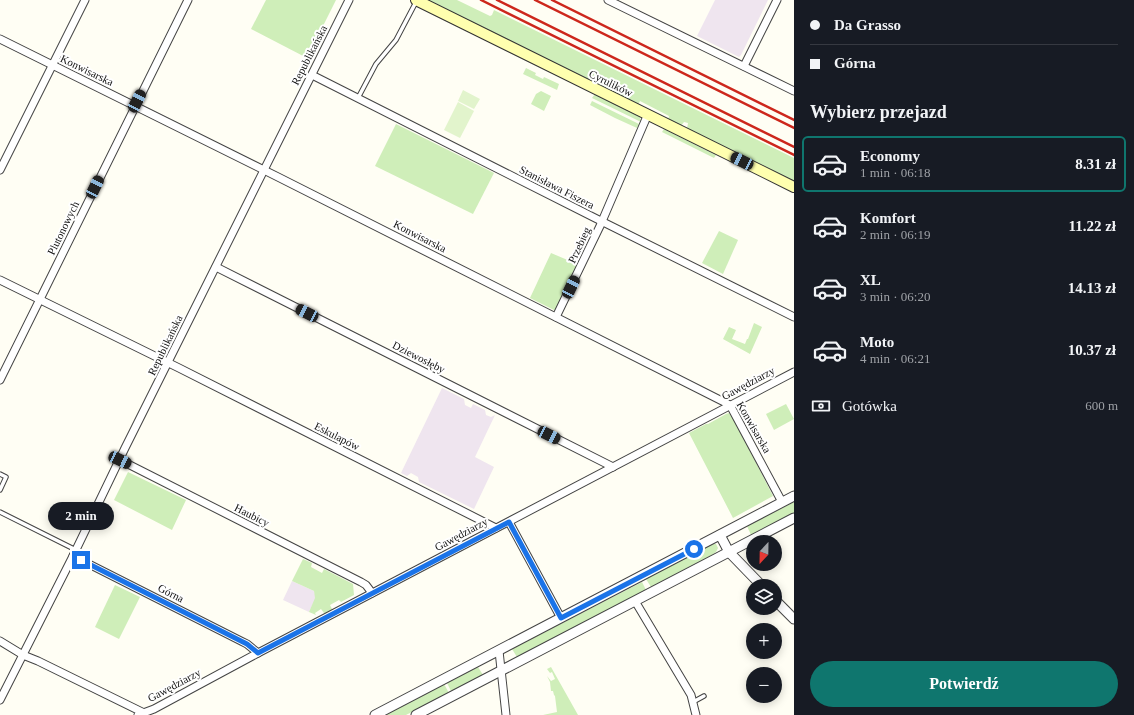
<!DOCTYPE html>
<html lang="pl">
<meta charset="utf-8">
<style>
body{margin:0;font-family:Georgia,serif;background:#20242c;color:#f1f3f6;height:100vh;display:flex;flex-direction:column;font-size:15px;white-space:nowrap}
*{box-sizing:border-box;margin:0}
p{font-size:13px;color:#9ea1a6}
.icon{flex:none;width:22px;height:22px;fill:none;stroke:currentColor;stroke-width:2;stroke-linecap:round;stroke-linejoin:round}
.map{position:relative;flex:1;overflow:hidden}
.sheet{display:flex;flex-direction:column;background:#171b24;width:340px}
.sheet>*{flex:none}
.top-card{display:grid;align-content:center;height:88px;padding:0 16px;background:#171b24}
.needle{width:26px;rotate:202deg}
.tools{position:absolute;left:746px;top:535px;display:grid;gap:8px}
.tools a{display:grid;place-items:center;width:36px;height:36px;border-radius:50%;background:#171b24;box-shadow:0 2px 10px #0003;font-size:20px}
.end{position:absolute;width:18px;height:18px;margin:-9px;border:5px solid #1a73e8;background:#fff;box-shadow:0 0 0 2px #fff}
.from{border-radius:50%}
.bubble{position:absolute;height:28px;border-radius:14px;background:#171b24;box-shadow:0 2px 10px #0003;font-size:13px;font-weight:700;line-height:28px;text-align:center}
.car{position:absolute;width:12px;height:24px;margin:-12px -6px;border-radius:5px;box-shadow:0 0 3px 1px #0007;background:linear-gradient(#222 24%,#8ab4d8 0 40%,#222 0 76%,#8ab4d8 0 86%,#222 0)}
.top-card b{display:flex;align-items:center;gap:14px;height:38px;font-size:15px}
.top-card b+b{border-top:1px solid #363941}
.top-card i{width:10px;height:10px;background:#f1f3f6}
ul{padding:0;list-style:none}
li{display:flex;align-items:center;gap:12px;height:56px;margin:0 8px 6px;padding:0 8px;border:2px solid transparent;border-radius:6px}
li div{flex:1}
li b{display:block;font-size:15px}
li em{font-style:normal;font-weight:700}
li.current{border-color:#0f766e}
li>.icon{width:36px;height:36px;stroke-width:1.5}
h2{padding:0 16px;font-size:18px;line-height:48px}
.pay{display:flex;align-items:center;gap:10px;height:44px;padding:0 16px;font-size:15px}
.pay p{margin-inline-start:auto}
.cta{display:flex;gap:8px;margin-top:auto;padding:8px 16px}
.cta a{flex:1;height:46px;border-radius:24px;background:#0f766e;color:#fff;font-size:16px;font-weight:700;line-height:46px;text-align:center}
main{display:flex;flex:1;min-height:0}
.map>svg:first-child{display:block}
</style>
<main>
<div class="map">
<svg width="794" height="715" viewBox="0 0 794 715">
<rect width="100%" height="100%" fill="#fffef4"/>
<g fill="#efe5ef">
<path d="M715,0H768L741,55L739,57L697,36Z"/>
<path d="M442,388L464,399L465,405L471,408L473,404L485,410L486,415L491,417L495,415L475,457L494,467L474,509L419,482L418,477L411,473L407,476L401,473Z"/>
<path d="M292,581L314,591L316,598L309,612L283,600Z"/>
</g>
<g fill="#cfeeb9">
<path d="M266,0H336L307,58L251,29Z"/>
<path d="M427,0H457L490,16L492,15L494,10L794,158V182L687,129L688,123L684,122L681,126L668,120L669,116L640,101L638,105Z"/>
<path d="M526,68L536,73L535,75L543,79L544,77L559,84L557,90L523,74Z"/>
<path d="M541,91L551,96L544,111L531,104L536,94Z"/>
<path d="M595,94L640,117L641,122L592,98Z"/>
<path d="M592,101L639,124L637,128L615,118L590,105Z"/>
<path d="M396,124L494,173L473,214L375,166Z"/>
<path d="M664,129L716,155L714,158L662,132Z"/>
<path d="M719,231L738,240L723,274L702,263Z"/>
<path d="M551,253L577,264L555,310H554L530,298Z"/>
<path d="M754,323L762,327L750,354L723,339L729,327L736,330L732,339L745,344L747,339H748Z"/>
<path d="M786,404L794,419L774,430L766,414Z"/>
<path d="M729,413L734,420L773,496L733,518L689,433L706,424H708L726,414Z"/>
<path d="M128,472L186,500L172,530L114,500Z"/>
<path d="M794,502V513L751,535L747,526Z"/>
<path d="M713,544H716L718,548L716,552L712,555L651,587L646,579Z"/>
<path d="M303,559L312,563L311,567L322,573L324,569L353,584L354,595L341,602L339,600L330,605L332,609V611L326,614L324,613L321,609L315,613L316,615L309,612L315,598L314,591L292,581Z"/>
<path d="M642,582L646,590L517,657L512,649Z"/>
<path d="M115,585L140,597L119,639L95,627Z"/>
<path d="M478,667L483,675L451,691L447,683Z"/>
<path d="M551,667L578,715H543L557,712L555,696L554,695L553,691H551L550,682L547,676L551,681L555,679L552,672L550,673L547,669Z"/>
<path d="M444,684L449,693L406,715H385Z"/>
</g>
<g fill="#e2f4cc">
<path d="M463,90L480,99L474,109L458,101Z"/>
<path d="M458,102L474,111L460,138L444,130Z"/>
</g>
<g fill="none" stroke-linecap="round" stroke-linejoin="round">
<defs>
<g id="service">
<path d="M358,98L376,64L396,40L416,2"/>
<path d="M0,474L6,477L0,490"/>
<path d="M0,512L76,550"/>
<path d="M693,702L704,696"/>
</g>
<g id="minor">
<path d="M608,0L794,91"/>
<path d="M0,39L278,177L730,405L782,502"/>
<path d="M744,66L777,0"/>
<path d="M312,75L595,218L794,317"/>
<path d="M0,170L85,0"/>
<path d="M216,267L613,467"/>
<path d="M0,280L179,368L496,528"/>
<path d="M556,317L600,226L648,114"/>
<path d="M0,380L188,0"/>
<path d="M120,460L361,582L366,585L372,593"/>
<path d="M509,522L561,618"/>
<path d="M73,556L241,641L247,644L258,653"/>
<path d="M635,601L691,695L696,715"/>
<path d="M0,641L23,655L38,661L144,713"/>
<path d="M499,651L506,715"/>
<path d="M0,700L73,556L125,448L349,0"/>
<path d="M138,715L154,709L258,653L794,372"/>
</g>
<g id="tertiary">
<path d="M720,535L729,552L762,586"/>
<path d="M775,600L794,619"/>
<path d="M375,715L794,496"/>
<path d="M416,715L794,518"/>
</g>
<path id="secondary" d="M416,0L794,187"/>
</defs>
<use href="#service" stroke="#444" stroke-width="5.5"/>
<use href="#minor" stroke="#444" stroke-width="9"/>
<use href="#tertiary" stroke="#444" stroke-width="11"/>
<use href="#secondary" stroke="#333" stroke-width="12"/>
<use href="#service" stroke="#fff" stroke-width="3.5"/>
<use href="#minor" stroke="#fff" stroke-width="7"/>
<use href="#tertiary" stroke="#fff" stroke-width="9"/>
<use href="#secondary" stroke="#ffffaf" stroke-width="10"/>
<g stroke="#cd271c" stroke-width="2.5">
<path d="M481,0L794,155"/>
<path d="M497,0L794,147"/>
<path d="M535,0L794,128"/>
<path d="M552,0L794,120"/>
</g>
</g>
<g fill="none" stroke-linecap="round" stroke-linejoin="round">
<path stroke="#1a73e8" stroke-width="5" d="M81,560L241,641L247,644L258,653L509,522L561,618L694,549"/>
</g>
<g text-anchor="middle" stroke-width="4" stroke-linejoin="round" paint-order="stroke">
<g font-size="11" fill="#111" stroke="#fff">
<text transform="translate(309 55) rotate(-63)" y="4">Republikańska</text>
<text transform="translate(87 70) rotate(26)" y="4">Konwisarska</text>
<text transform="translate(611 83) rotate(26)" y="4">Cyrulików</text>
<text transform="translate(557 187) rotate(27)" y="4">Stanisława Fiszera</text>
<text transform="translate(63 228) rotate(-64)" y="4">Plutonowych</text>
<text transform="translate(420 236) rotate(27)" y="4">Konwisarska</text>
<text transform="translate(579 245) rotate(-65)" y="4">Przebieg</text>
<text transform="translate(165 345) rotate(-64)" y="4">Republikańska</text>
<text transform="translate(419 357) rotate(27)" y="4">Dziewosłęby</text>
<text transform="translate(748 383) rotate(-28)" y="4">Gawędziarzy</text>
<text transform="translate(754 427) rotate(60)" y="4">Konwisarska</text>
<text transform="translate(337 436) rotate(27)" y="4">Eskulapów</text>
<text transform="translate(252 515) rotate(27)" y="4">Haubicy</text>
<text transform="translate(461 534) rotate(-28)" y="4">Gawędziarzy</text>
<text transform="translate(171 593) rotate(27)" y="4">Górna</text>
<text transform="translate(174 685) rotate(-28)" y="4">Gawędziarzy</text>
</g>
</g>
</svg>
<div class="tools">
<a><svg class="needle" viewBox="-14 -14 28 28"><path d="M0-13l5 13h-10z" fill="#e53935"/><path d="M0 13l5-13h-10z" fill="#9ea1a6"/></svg></a>
<a><svg class="icon" aria-label="layers" viewBox="0 0 24 24"><path d="M12 4l9 5-9 5-9-5zM3 14l9 5 9-5"/></svg></a>
<a>+</a>
<a>−</a>
</div>
<i class="end from" style="left:694px;top:549px"></i>
<i class="end" style="left:81px;top:560px"></i>
<div class="bubble" style="left:48px;top:502px;width:66px">2 min</div>
<i class="car" style="left:137px;top:101px;rotate:27deg"></i>
<i class="car" style="left:742px;top:161px;rotate:296deg"></i>
<i class="car" style="left:95px;top:187px;rotate:26deg"></i>
<i class="car" style="left:571px;top:287px;rotate:26deg"></i>
<i class="car" style="left:307px;top:313px;rotate:297deg"></i>
<i class="car" style="left:549px;top:435px;rotate:117deg"></i>
<i class="car" style="left:120px;top:460px;rotate:115deg"></i>
</div>
<section class="sheet">
<div class="top-card">
<b><i class="from"></i>Da Grasso</b>
<b><i></i>Górna</b>
</div>
<h2>Wybierz przejazd</h2>
<ul>
<li class="current"><svg class="icon" aria-label="car" viewBox="0 0 24 24"><path d="M5 17H2v-5l4-1 3-4h7l3 4 3 1v5h-3M9 17h6M6 11h13"/><circle cx="7" cy="17" r="2"/><circle cx="17" cy="17" r="2"/></svg><div><b>Economy</b><p>1 min · 06:18</p></div><em>8.31 zł</em></li>
<li><svg class="icon" aria-label="car" viewBox="0 0 24 24"><path d="M5 17H2v-5l4-1 3-4h7l3 4 3 1v5h-3M9 17h6M6 11h13"/><circle cx="7" cy="17" r="2"/><circle cx="17" cy="17" r="2"/></svg><div><b>Komfort</b><p>2 min · 06:19</p></div><em>11.22 zł</em></li>
<li><svg class="icon" aria-label="car" viewBox="0 0 24 24"><path d="M5 17H2v-5l4-1 3-4h7l3 4 3 1v5h-3M9 17h6M6 11h13"/><circle cx="7" cy="17" r="2"/><circle cx="17" cy="17" r="2"/></svg><div><b>XL</b><p>3 min · 06:20</p></div><em>14.13 zł</em></li>
<li><svg class="icon" aria-label="car" viewBox="0 0 24 24"><path d="M5 17H2v-5l4-1 3-4h7l3 4 3 1v5h-3M9 17h6M6 11h13"/><circle cx="7" cy="17" r="2"/><circle cx="17" cy="17" r="2"/></svg><div><b>Moto</b><p>4 min · 06:21</p></div><em>10.37 zł</em></li>
</ul>
<div class="pay"><svg class="icon" aria-label="cash" viewBox="0 0 24 24"><path d="M3 7h18v10H3z"/><circle cx="12" cy="12" r="2"/></svg>Gotówka<p>600 m</p></div>
<div class="cta"><a>Potwierdź</a></div>
</section>
</main>
